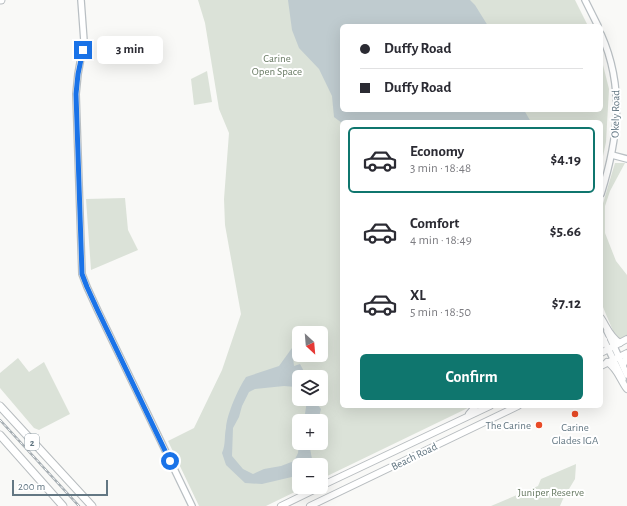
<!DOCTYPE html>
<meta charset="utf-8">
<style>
body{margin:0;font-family:"Alegreya Sans",sans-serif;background:#f7f7f7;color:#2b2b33;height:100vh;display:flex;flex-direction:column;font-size:15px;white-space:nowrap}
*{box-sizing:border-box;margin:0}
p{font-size:13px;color:#7c7c81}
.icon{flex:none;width:22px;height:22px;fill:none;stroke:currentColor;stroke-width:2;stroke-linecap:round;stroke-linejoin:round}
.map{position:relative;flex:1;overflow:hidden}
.panel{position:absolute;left:340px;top:120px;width:263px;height:288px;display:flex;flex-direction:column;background:#fff;border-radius:6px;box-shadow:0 4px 16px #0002}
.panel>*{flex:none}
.banner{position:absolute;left:340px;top:24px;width:263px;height:88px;border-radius:6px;box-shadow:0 4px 16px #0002;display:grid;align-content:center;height:88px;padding:0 20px;background:#fff}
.needle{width:26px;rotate:154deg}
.controls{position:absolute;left:292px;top:326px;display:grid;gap:8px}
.controls a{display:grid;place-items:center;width:36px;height:36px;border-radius:6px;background:#fff;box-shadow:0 4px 16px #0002;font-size:20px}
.scale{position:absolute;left:12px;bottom:10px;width:96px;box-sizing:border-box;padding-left:4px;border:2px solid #637783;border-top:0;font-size:11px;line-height:14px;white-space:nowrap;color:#637783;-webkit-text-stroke:3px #fff;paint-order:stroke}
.end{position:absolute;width:18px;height:18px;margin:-9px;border:5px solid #1a73e8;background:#fff;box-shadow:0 0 0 2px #fff}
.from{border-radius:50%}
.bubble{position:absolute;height:28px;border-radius:6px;background:#fff;box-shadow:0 4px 16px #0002;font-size:13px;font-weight:700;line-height:28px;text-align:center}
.banner b{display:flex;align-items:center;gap:14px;height:38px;font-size:15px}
.banner b+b{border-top:1px solid #e1e1e2}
.banner i{width:10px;height:10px;background:#2b2b33}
ul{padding:7px 0 0;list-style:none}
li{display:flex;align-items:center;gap:12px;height:66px;margin:0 8px 6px;padding:0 12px;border:2px solid transparent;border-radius:6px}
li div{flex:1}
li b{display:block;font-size:15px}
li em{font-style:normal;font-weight:700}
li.selected{border-color:#0f766e}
li>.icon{width:36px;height:36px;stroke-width:1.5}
.cta{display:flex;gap:8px;margin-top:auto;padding:8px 20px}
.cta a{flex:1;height:46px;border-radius:6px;background:#0f766e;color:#fff;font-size:16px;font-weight:700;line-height:46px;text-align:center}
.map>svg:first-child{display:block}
</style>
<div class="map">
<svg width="627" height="506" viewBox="0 0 627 506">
<rect width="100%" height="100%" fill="#f9f9f7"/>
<g fill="#dbe2d8" fill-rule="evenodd">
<path d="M198,0H575L588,26H342V110H601V57L609,89L606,142L602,161L601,164V122H342V406H472L321,479V465H299V487H305L266,506H199L168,441L194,428L222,370L241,314L225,225L224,199L229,133L219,109L205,23ZM299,333H321V355H299ZM299,377H321V399H299ZM299,421H321V443H299Z"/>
<path d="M207,71L212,102L194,105L191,79Z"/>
<path d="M615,163H625L610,191L605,206V233L616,261L627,275V336L617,340L605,312L601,302V210Z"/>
<path d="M125,198L128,230L138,250L91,270L86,199Z"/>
<path d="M18,358L29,372L44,362L70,414L39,430L34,428L0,388V373Z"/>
<path d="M576,464L575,479L563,499L560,506H491L538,486L541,479Z"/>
</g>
<g fill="#bfcbcf">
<path d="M288,0H470L475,5L488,26H342V110H524L531,122H342V123L334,117L332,96L319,69L299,48L292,30Z"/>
<path d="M292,348L294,366L300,364L307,377H299V390L296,387L284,386L255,389L249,392L242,406L239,417L233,428L232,456L243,469L253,474L264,469L281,466L294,461L298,453L299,443H312L310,448L313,465H299V475L296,476L262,484L245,483L226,465L222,453C226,444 224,437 226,428C227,414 238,389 246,377L279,366Z"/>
<path d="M306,399H313L321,409L318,421H304L307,400Z"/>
</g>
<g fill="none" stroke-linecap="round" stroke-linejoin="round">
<defs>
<g id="secondary">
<path d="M81,0L84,41L78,74L76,94L82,274L87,287L98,311L192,506"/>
<path d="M585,0L598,26"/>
<path d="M601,34C625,88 618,139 601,194"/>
<path d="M612,155L627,159"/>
<path d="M607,331L627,375"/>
<path d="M601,334L623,379"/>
</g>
<g id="primary">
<path d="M601,318C607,327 610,337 620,343"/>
<path d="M601,346L604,340"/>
<path d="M601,353L627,339"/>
<path d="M607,362C618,369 620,380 627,389"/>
<path d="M623,365L627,357"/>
<path d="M601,366L627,353"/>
<path d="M469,414L476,406"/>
<path d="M321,486L490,406"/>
<path d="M281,506L320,487"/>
<path d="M310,506L518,406"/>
</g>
<g id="highway">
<path d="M0,0H1"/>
<path d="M0,406L92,506"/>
<path d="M0,435L63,506"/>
</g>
</defs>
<use href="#secondary" stroke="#b9bfc3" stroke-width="8"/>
<use href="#primary" stroke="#b8bdc0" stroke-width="8"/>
<use href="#highway" stroke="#b7bcbf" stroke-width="9"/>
<use href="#secondary" stroke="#fff" stroke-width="5.5"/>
<use href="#primary" stroke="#fff" stroke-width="6"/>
<use href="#highway" stroke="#fff" stroke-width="7"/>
<defs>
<path id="rail" d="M0,420L79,506"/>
</defs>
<use href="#rail" stroke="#a5adb2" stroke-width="2.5"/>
<use href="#rail" stroke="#fff" stroke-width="1" stroke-dasharray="3" stroke-linecap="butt"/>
</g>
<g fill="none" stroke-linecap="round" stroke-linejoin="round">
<path stroke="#1a73e8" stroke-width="5" d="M83,50L78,74L76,94L82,274L87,287L98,311L170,461"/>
</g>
<g fill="#ea4b27" stroke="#fff" stroke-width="1.5">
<circle cx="575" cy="414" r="4"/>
<circle cx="539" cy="425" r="4"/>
</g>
<g text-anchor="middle" stroke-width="4" stroke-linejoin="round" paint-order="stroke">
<rect fill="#fff" stroke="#92a0a8" stroke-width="1" x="25" y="434" width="14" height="16" rx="3"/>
<g font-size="10" font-weight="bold" fill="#637783">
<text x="32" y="446">2</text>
</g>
<g font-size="11" fill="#687a63" stroke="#fff">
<text x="277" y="62">Carine<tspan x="277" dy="13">Open Space</tspan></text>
<text x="551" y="496">Juniper Reserve</text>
</g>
<g font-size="11" fill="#637783" stroke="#fff">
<text transform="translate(615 114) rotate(-89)" y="4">Okely Road</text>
<text transform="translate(414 456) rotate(-26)" y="4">Beach Road</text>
</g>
<g font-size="11" fill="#637783" stroke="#fff" text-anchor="end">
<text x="531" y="429">The Carine</text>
<text x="575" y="431" text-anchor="middle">Carine<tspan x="575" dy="13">Glades IGA</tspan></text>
</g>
</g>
</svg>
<div class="controls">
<a><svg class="needle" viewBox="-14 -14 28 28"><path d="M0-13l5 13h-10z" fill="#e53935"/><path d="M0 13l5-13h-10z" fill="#7c7c81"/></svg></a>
<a><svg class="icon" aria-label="layers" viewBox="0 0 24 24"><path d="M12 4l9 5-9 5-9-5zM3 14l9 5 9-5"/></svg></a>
<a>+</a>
<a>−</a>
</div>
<div class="scale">200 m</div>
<i class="end from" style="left:170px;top:461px"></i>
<i class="end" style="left:83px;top:50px"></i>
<div class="bubble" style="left:97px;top:36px;width:66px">3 min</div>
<div class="banner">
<b><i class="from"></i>Duffy Road</b>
<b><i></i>Duffy Road</b>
</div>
<section class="panel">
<ul>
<li class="selected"><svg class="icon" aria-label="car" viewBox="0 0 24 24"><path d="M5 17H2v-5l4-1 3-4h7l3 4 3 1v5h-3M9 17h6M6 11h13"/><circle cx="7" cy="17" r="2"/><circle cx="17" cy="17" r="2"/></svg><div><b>Economy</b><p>3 min · 18:48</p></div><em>$4.19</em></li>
<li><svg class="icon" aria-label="car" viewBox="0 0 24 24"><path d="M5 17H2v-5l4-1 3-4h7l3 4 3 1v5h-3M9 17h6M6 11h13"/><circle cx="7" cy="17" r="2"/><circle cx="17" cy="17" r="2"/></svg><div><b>Comfort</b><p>4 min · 18:49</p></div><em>$5.66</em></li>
<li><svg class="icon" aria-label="car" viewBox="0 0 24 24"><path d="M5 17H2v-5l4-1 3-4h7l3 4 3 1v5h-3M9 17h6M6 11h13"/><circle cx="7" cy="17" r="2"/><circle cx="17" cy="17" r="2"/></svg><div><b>XL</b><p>5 min · 18:50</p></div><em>$7.12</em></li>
</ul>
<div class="cta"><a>Confirm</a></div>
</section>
</div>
